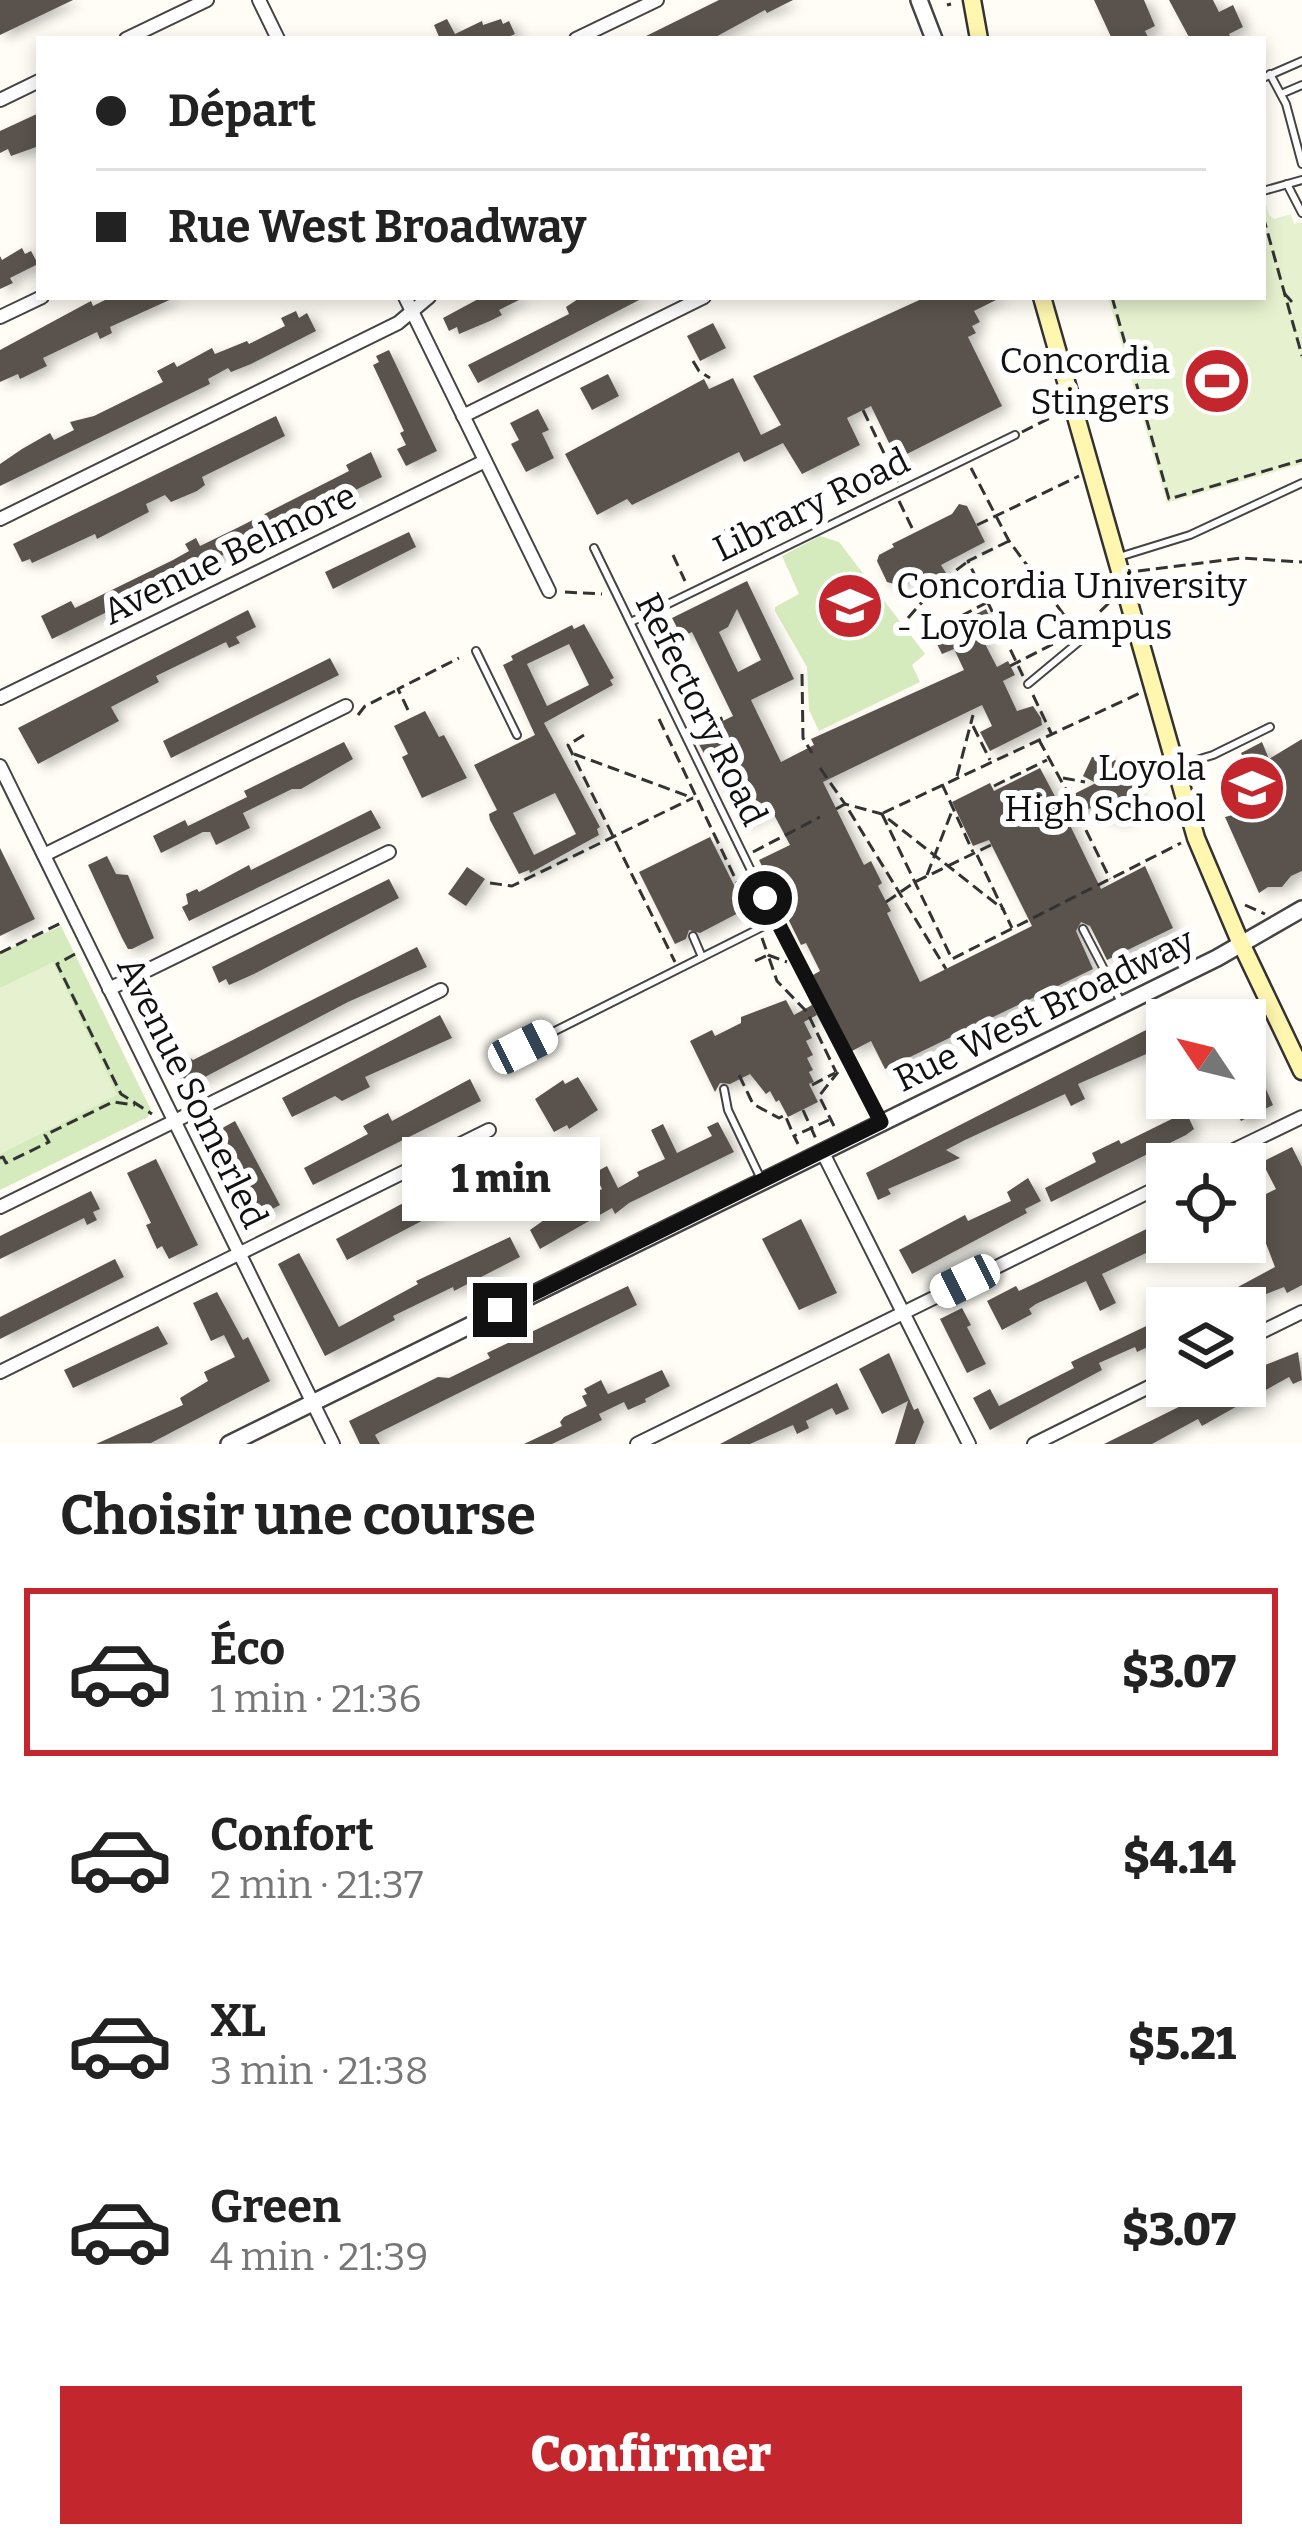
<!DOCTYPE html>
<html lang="fr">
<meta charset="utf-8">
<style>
body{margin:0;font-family:Bitter,serif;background:#f2f2f2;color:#222;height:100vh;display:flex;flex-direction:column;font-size:45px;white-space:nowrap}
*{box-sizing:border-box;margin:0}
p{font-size:39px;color:#767676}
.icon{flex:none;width:66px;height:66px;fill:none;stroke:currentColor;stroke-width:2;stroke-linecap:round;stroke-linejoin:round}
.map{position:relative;height:1444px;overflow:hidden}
.side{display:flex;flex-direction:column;background:#fff;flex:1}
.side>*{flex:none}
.guide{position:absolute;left:36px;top:36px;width:1230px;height:264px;border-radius:0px;box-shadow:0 6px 18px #0003;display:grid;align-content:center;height:264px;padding:0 60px;background:#fff}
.needle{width:78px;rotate:305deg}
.buttons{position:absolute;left:1146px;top:999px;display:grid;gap:24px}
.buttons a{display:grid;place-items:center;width:120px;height:120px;border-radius:0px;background:#fff;box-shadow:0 6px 18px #0003;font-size:60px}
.end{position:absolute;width:54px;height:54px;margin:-27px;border:15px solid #111;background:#fff;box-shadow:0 0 0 6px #fff}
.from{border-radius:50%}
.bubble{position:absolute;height:84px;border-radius:0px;background:#fff;box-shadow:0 6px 18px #0003;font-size:39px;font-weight:800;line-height:84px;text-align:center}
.car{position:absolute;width:36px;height:72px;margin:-36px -18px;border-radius:15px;box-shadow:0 0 9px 3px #0007;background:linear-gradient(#fff 24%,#345 0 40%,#fff 0 76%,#345 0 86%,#fff 0)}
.guide b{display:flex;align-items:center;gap:42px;height:114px;font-size:45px}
.guide b+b{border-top:3px solid #e0e0e0}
.guide i{width:30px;height:30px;background:#222}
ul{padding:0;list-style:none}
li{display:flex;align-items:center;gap:36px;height:168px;margin:0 24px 18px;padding:0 36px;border:6px solid transparent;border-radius:0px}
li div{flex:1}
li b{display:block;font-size:45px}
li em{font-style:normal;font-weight:800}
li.on{border-color:#c4262e}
li>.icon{width:108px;height:108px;stroke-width:1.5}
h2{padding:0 60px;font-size:54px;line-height:144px}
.primary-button{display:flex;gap:24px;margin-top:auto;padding:24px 60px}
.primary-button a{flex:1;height:138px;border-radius:0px;background:#c4262e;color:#fff;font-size:48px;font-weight:800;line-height:138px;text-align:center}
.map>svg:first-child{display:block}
</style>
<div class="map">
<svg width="1302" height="1444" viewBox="0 0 1302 1444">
<defs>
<filter id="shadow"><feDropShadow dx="7" dy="4" stdDeviation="6" flood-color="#0004"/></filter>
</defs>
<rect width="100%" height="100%" fill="#fffdf5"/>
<g fill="#d5ebbd">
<path d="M820,536L839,542L925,654L912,665L920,682L819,731L809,710L807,667L775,611V607L799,594L782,556Z"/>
<path d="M61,926L151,1110L148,1117L0,1190V953Z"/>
</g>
<g fill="#e6f2cf">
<path d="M1263,193L1269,215L1274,219L1291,214L1294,224L1302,222V464L1167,503L1108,297H1263Z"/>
<path d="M53,962L117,1095L0,1154V988Z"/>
</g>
<g fill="#5a524d" fill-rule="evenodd" filter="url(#shadow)">
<path d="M0,0H73L0,35Z"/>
<path d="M719,0H793L767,13L765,10L712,39H640Z"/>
<path d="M1094,0H1144L1155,26L1145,31L1149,39H1112Z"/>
<path d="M1169,0H1213L1219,12L1233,5L1243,27L1229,34L1231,39H1190Z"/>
<path d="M447,19L455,34L482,21L483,25L501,19L503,24L509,21L515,34L504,39H440L434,25Z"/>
<path d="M39,113V146L11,156L8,149L0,153V131Z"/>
<path d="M22,248L25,254L31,251L38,264L10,278L13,283L0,289V256L2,260Z"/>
<path d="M111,297H176L110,327L112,333L100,339L97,332L43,358L47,366L20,379L18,374L0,382V350L91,301L93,306Z"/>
<path d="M482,297H525L499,310L502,315L490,321L459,334L457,327L449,331L443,318Z"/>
<path d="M581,297H645L478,383L468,365L569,314L566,307Z"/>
<path d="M926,297H1002L974,311L980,322L972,326L976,333L968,337L1002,406L901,457L894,443L890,445L871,406L847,418L860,445L802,474L783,443L744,462L739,452L632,505L627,499L597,515L565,454L704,379L709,389L733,378L761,435L781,425L753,376Z"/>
<path d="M296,311L299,318L307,313L316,331L251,364L231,372L228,368L208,379L210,384L0,486V464L22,449L50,433L54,440L74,430L70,422L94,416L163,382L157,371L174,362L177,367L212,348L215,354L247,341L249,344L285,326L281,318Z"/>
<path d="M713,323L726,348L700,361L687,336Z"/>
<path d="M389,350L437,451L406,466L397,449L406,445L400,433L404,431L373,365L379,362L376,356Z"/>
<path d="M608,374L619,396L592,410L580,388Z"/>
<path d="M538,409L549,430L542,433L554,458L526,472L511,444L519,440L510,423Z"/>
<path d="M276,416L285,436L202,477L205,485L197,491L171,502L165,495L146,504L149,512L97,539L95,534L32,563L30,559L22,562L13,544Z"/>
<path d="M371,452L382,477L52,639L41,616L71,601L75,608L173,560L189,551L185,544L196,538L200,546L239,527L349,471L346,465Z"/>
<path d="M959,504L967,506L985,542L941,565L946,573L919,587L914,578L894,584L887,582L877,561L879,555L894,547L892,544L952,514Z"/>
<path d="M409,532L416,547L333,589L325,572Z"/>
<path d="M747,581L794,679L751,700L781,762L814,745L811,739L964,670L954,649L942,654L933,636L986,609L995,628L982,638L997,667L1008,661L1015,675L1003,681L1017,711L1033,706L1041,718L1042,725L990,751L980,732L992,726L982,705L823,782L864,865L871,861L882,883L878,886L891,911L887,913L920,982L1032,926L989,840L973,846L952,802L990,783L994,791L1040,768L1058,802L1096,783L1083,776L1092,757L1115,760L1128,771L1135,786V801L1124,821L1102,816L1106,801L1067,819L1101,889L1145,866L1173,928L1107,960L1090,926L1081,922L1076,931L1093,969L885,1069L871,1041L852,1051L813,975L820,971L806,943L801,945L759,860L790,845L771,809L742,824L694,735L733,716L692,632L682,637L672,618ZM737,609L761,660L738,672L719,632L728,627Z"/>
<path d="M248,610L256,627L236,637L240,643L229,648L226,642L156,676L159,682L111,707L119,721L38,764L18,728Z"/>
<path d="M584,624L614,678L610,680L613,685L544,723L600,827L597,829L599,835L530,873L529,870L519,874L490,820L489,814L497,810L474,765L535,735L503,665L513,660L511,656L572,625L574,629ZM569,644L589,685L547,706L527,664ZM555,793L576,834L534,855L513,813Z"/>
<path d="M330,658L339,675L171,758L163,741Z"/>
<path d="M425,711L439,737L444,735L467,778L422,798L402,757L408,754L394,726Z"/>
<path d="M1302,739V871L1291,876L1282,887H1268L1259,893L1225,817L1259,808L1223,794L1220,786L1232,775L1258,788L1241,753L1262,742L1269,759Z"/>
<path d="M344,742L353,759L301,789H292L243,813L250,828L216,845L210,832H203L161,853L153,836L185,820L188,826L247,797L244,791Z"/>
<path d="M371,810L381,828L189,921L182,907L188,904L186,894L197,889L199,892L249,865L251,870Z"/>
<path d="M710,837L746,909L700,933L689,930L686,939L675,944L639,872Z"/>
<path d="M0,848L35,919L0,936Z"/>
<path d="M107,856L116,874L128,875L154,938L132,949H128L122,938L88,865Z"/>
<path d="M467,867L485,879L466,906L448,894Z"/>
<path d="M389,879L399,898L254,974L229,985L226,979L219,983L212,967Z"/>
<path d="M417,947L427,967L348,1002L184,1088L172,1060L185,1054L193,1060Z"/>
<path d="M786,1000L794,1015L812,1005L817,1015L804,1022L812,1038L806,1041L813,1055L807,1058L813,1070L809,1072L814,1082L809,1084L818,1102L788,1117L779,1100L776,1102L770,1091L766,1094L750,1074L730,1084L720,1083L715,1092L690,1041L712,1030L715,1036L741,1023V1017Z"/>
<path d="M440,1015L452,1038L365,1077L370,1087L342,1101L335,1096L292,1117L282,1098Z"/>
<path d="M1148,1029L1160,1048L1078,1084L1085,1099L1071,1106L1065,1094L965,1140L946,1150L960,1158L888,1189L891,1194L878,1200L866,1173Z"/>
<path d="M1245,1041L1273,1105L1241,1121L1232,1103L1245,1098Z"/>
<path d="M578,1077L598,1110L569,1129L567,1125L554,1132L535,1099L563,1080L565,1084Z"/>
<path d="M470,1079L481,1101L313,1185L304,1168L368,1134L363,1126L388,1113L392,1121Z"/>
<path d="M1186,1112L1194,1129L1186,1135L1051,1202L1045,1188L1096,1162L1092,1153L1119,1140L1121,1144Z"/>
<path d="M235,1121L280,1205L257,1217L217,1131Z"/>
<path d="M718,1122L734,1152L629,1203L615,1214L612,1208L540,1249L530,1230L558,1210L554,1201L569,1193L574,1204L602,1189L594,1173L607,1166L618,1188L639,1176L637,1172L665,1159L651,1130L663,1124L677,1153L712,1136L707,1127Z"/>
<path d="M1292,1147L1302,1167V1285L1287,1293L1284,1287L1231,1308H1199L1275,1267L1250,1202L1276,1189L1262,1162Z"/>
<path d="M497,1153L508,1176L347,1260L336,1239Z"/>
<path d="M156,1159L198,1245L169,1259L162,1246L157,1249L146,1225L151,1223L127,1173Z"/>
<path d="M1028,1178L1041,1201L1025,1209L1027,1213L912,1274L899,1250L965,1215L968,1221L1011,1201L1007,1192Z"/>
<path d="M91,1191L100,1209L93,1212L97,1220L87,1225L84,1218L0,1259V1236Z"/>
<path d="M801,1219L837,1293L799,1310L762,1239Z"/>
<path d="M1167,1219V1243L1102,1274L1116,1303L1100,1311L1086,1281L1036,1304L1029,1309L1032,1314L1002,1330L987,1301L1016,1286L1019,1291L1036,1283Z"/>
<path d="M510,1237L520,1257L454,1291L453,1287L393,1316L395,1320L325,1356L278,1264L299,1253L339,1327L418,1284L416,1281Z"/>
<path d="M115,1259L124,1277L0,1339V1317Z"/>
<path d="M628,1286L637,1305L380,1432L375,1435L380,1444H360L349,1421L438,1377L449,1378L490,1358L487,1353Z"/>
<path d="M217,1292L243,1340L248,1337L270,1381L151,1443L96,1444L183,1405L180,1398L208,1381L204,1372L235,1357L224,1335L211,1341L193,1303Z"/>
<path d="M962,1308L971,1325L967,1327L986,1364L967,1373L940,1319Z"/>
<path d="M1161,1319L1167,1338L1137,1352L1135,1347L1099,1363L1102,1370L990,1430L973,1398L990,1389L999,1406L1074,1368L1071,1362Z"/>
<path d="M158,1326L168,1344L73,1388L64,1370Z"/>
<path d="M1298,1352L1302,1380L1293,1384L1289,1377L1202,1426L1198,1419L1152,1444H1104L1221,1386H1245V1373Z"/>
<path d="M889,1353L914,1410L918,1408L924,1422L915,1444H895L908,1401L882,1414L859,1369Z"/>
<path d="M662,1370L670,1386L645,1399L646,1402L628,1410L624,1402L599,1414L602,1420L552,1444H524L562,1426L560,1422L564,1417L587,1406L582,1396L587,1394L584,1389L601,1380L608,1394Z"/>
<path d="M837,1383L849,1409L836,1415L832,1408L806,1421L809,1428L797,1434L793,1425L750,1444H720Z"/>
</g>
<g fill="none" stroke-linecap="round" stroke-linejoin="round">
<defs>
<g id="service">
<path d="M1270,74L1286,104L1302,164"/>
<path d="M1263,78L1302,61"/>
<path d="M1281,94L1302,85"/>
<path d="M1287,184L1302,213"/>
<path d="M1263,191L1302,180"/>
<path d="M594,548L762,893"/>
<path d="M1119,557L1190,535L1302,483"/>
<path d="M631,622L1015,435"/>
<path d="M476,651L517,735"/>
<path d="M1028,684L1087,635L1129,618"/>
<path d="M1180,765L1213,755L1270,727"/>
<path d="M765,898L879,1119"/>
<path d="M1083,929L1120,1000"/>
<path d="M693,936L702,957"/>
<path d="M523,1047L776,920"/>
<path d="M724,1089L728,1110L761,1179"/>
</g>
<g id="minor">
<path d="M259,0L278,39"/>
<path d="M126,39L207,0"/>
<path d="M576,39L657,0"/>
<path d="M0,100L39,81"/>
<path d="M405,297L549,591"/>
<path d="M0,317L42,297"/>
<path d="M463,416L704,297"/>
<path d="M0,519L398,323L429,297"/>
<path d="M0,698L485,461"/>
<path d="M0,766L333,1444"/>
<path d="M44,855L346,706"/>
<path d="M109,989L389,852"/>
<path d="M822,1151L969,1444"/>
<path d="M1205,1164L1302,1117"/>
<path d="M0,1207L441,990"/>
<path d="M1245,1340L1302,1312"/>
<path d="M0,1372L489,1130"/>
<path d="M637,1444L1167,1183"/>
<path d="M1034,1444L1167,1378"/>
</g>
<g id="tertiary">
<path d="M919,0L934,39"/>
<path d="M229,1444L1217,958L1302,909"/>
</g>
<g id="secondary">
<path d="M972,0L979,39"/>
<path d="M1042,297L1196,838L1238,937L1302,1071"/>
</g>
</defs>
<use href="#service" stroke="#444" stroke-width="10"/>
<use href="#minor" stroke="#444" stroke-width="16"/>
<use href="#tertiary" stroke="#444" stroke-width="20"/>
<use href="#secondary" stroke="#333" stroke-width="21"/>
<g stroke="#333" stroke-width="3" stroke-dasharray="12 6" stroke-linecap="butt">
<path d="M947,5L951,4"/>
<path d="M1263,216L1302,356"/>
<path d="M1284,293L1292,302"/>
<path d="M1112,297L1169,499L1302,460"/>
<path d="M693,361L699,371L710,378"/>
<path d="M863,410L898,482"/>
<path d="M1022,432L1056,415"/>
<path d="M971,468L1009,541L1076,631"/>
<path d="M899,501L914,532"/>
<path d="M977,525L1079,476"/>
<path d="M725,529L739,561"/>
<path d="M1009,541L968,561L1023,676"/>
<path d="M673,555L685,581"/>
<path d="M1138,571L1241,558L1302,562"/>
<path d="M942,581L967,562"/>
<path d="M565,592L602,594"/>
<path d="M961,616L986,603"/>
<path d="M908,618L937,585"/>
<path d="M1087,624L1109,603"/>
<path d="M922,635L952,621"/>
<path d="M1010,666L1063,639"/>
<path d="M802,674L803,738L812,753"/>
<path d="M1033,695L1052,735"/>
<path d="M408,710L398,689L459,658"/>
<path d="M358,715L365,706L395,691"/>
<path d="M659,719L746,901"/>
<path d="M690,726L719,713L722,721"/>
<path d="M973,726L990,760"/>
<path d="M584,735L568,745L675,962"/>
<path d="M1039,740L1070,797"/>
<path d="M574,754L693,798"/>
<path d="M820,768L845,804L882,814L1004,910"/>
<path d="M957,776L973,715"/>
<path d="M1063,778L1085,782"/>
<path d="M942,784L973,852"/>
<path d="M994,786L1047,760"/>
<path d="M836,809L845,804L946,969"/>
<path d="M883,813L1140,693"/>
<path d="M882,814L952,959L1181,843"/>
<path d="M1078,814L1110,879"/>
<path d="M753,852L820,817"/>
<path d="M977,855L1012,928"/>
<path d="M927,875L952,811"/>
<path d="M490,883L512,886L693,798"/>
<path d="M886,902L915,882L991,845"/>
<path d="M1245,905L1265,914"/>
<path d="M749,906L756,921"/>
<path d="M762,938L768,955L787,962"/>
<path d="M0,953L61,923"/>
<path d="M75,954L57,964L121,1094L152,1114"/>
<path d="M755,961L768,955L777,981L807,1012L836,1072"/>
<path d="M1070,987L1079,1006"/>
<path d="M739,1075L753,1104L779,1118L785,1115L794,1136"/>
<path d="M812,1085L835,1073"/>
<path d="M803,1110L816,1139"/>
<path d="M834,1126L819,1096L838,1072"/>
<path d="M798,1144L794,1136L829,1120"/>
<path d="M0,1158L3,1157L6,1163L49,1142L45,1135L113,1102L135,1105"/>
</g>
<use href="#service" stroke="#fff" stroke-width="6"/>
<use href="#minor" stroke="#fff" stroke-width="12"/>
<use href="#tertiary" stroke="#fff" stroke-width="15"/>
<use href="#secondary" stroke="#fff6b0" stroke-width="16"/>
</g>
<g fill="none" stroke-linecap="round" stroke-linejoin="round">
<path stroke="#111" stroke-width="15" d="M500,1310L881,1122L765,898"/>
</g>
<defs>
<symbol id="stadium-disc" viewBox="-11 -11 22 22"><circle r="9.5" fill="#c4262e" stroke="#fff"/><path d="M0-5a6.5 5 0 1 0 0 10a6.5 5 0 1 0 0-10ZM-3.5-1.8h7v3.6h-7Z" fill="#fff"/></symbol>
<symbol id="university-disc" viewBox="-11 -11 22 22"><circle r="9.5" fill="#c4262e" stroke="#fff"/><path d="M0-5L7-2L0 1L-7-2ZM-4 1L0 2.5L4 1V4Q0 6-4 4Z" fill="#fff"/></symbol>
<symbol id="school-disc" viewBox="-11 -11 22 22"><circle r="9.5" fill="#c4262e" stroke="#fff"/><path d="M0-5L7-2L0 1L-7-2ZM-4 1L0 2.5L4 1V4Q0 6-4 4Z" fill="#fff"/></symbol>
</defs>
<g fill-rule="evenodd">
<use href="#stadium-disc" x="1179" y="343" width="76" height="76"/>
<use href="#university-disc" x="812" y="568" width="76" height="76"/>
<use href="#school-disc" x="1214" y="750" width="76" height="76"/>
</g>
<g text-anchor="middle" stroke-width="12" stroke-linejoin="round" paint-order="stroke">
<g font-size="36" fill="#111" stroke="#fff" text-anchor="end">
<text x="1170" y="373">Concordia<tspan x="1170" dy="41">Stingers</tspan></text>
<text x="896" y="598" text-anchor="start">Concordia University<tspan x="896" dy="41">- Loyola Campus</tspan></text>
<text x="1206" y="780">Loyola<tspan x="1206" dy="41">High School</tspan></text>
</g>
<g font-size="36" fill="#111" stroke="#fff">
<text transform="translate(811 504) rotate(-26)" y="13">Library Road</text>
<text transform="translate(229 553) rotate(-26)" y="13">Avenue Belmore</text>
<text transform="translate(702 709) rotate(64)" y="13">Refectory Road</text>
<text transform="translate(1044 1009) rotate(-26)" y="13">Rue West Broadway</text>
<text transform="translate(193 1092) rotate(64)" y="13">Avenue Somerled</text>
</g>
</g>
</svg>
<div class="buttons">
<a><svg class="needle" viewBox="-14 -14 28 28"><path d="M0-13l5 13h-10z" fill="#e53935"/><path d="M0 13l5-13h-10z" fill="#767676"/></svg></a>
<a><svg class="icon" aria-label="locate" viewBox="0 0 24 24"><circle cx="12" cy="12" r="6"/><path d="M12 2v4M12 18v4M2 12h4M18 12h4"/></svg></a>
<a><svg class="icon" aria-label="layers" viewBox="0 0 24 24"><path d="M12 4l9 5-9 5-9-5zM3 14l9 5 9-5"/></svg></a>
</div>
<i class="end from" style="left:765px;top:898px"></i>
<i class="end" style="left:500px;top:1310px"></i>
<div class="bubble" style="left:402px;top:1137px;width:198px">1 min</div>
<i class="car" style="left:523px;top:1047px;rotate:63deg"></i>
<i class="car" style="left:965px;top:1281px;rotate:244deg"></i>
<div class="guide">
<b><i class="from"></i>Départ</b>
<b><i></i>Rue West Broadway</b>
</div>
</div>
<section class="side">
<h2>Choisir une course</h2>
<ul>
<li class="on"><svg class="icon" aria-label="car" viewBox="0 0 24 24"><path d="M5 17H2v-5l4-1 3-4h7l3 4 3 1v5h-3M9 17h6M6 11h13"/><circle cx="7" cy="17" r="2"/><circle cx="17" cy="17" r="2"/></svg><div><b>Éco</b><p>1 min · 21:36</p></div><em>$3.07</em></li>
<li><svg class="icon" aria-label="car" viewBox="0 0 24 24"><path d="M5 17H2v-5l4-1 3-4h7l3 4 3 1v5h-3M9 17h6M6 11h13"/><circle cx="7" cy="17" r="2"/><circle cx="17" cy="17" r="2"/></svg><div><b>Confort</b><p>2 min · 21:37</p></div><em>$4.14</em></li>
<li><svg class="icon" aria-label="car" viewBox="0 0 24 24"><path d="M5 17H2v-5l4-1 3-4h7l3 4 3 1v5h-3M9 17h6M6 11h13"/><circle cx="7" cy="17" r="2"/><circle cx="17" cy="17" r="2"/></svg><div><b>XL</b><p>3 min · 21:38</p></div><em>$5.21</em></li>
<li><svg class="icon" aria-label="car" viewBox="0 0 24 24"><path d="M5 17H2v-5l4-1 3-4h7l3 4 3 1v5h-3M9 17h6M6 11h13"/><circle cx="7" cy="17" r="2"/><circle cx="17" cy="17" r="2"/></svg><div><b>Green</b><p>4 min · 21:39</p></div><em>$3.07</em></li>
</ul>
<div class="primary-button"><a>Confirmer</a></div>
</section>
